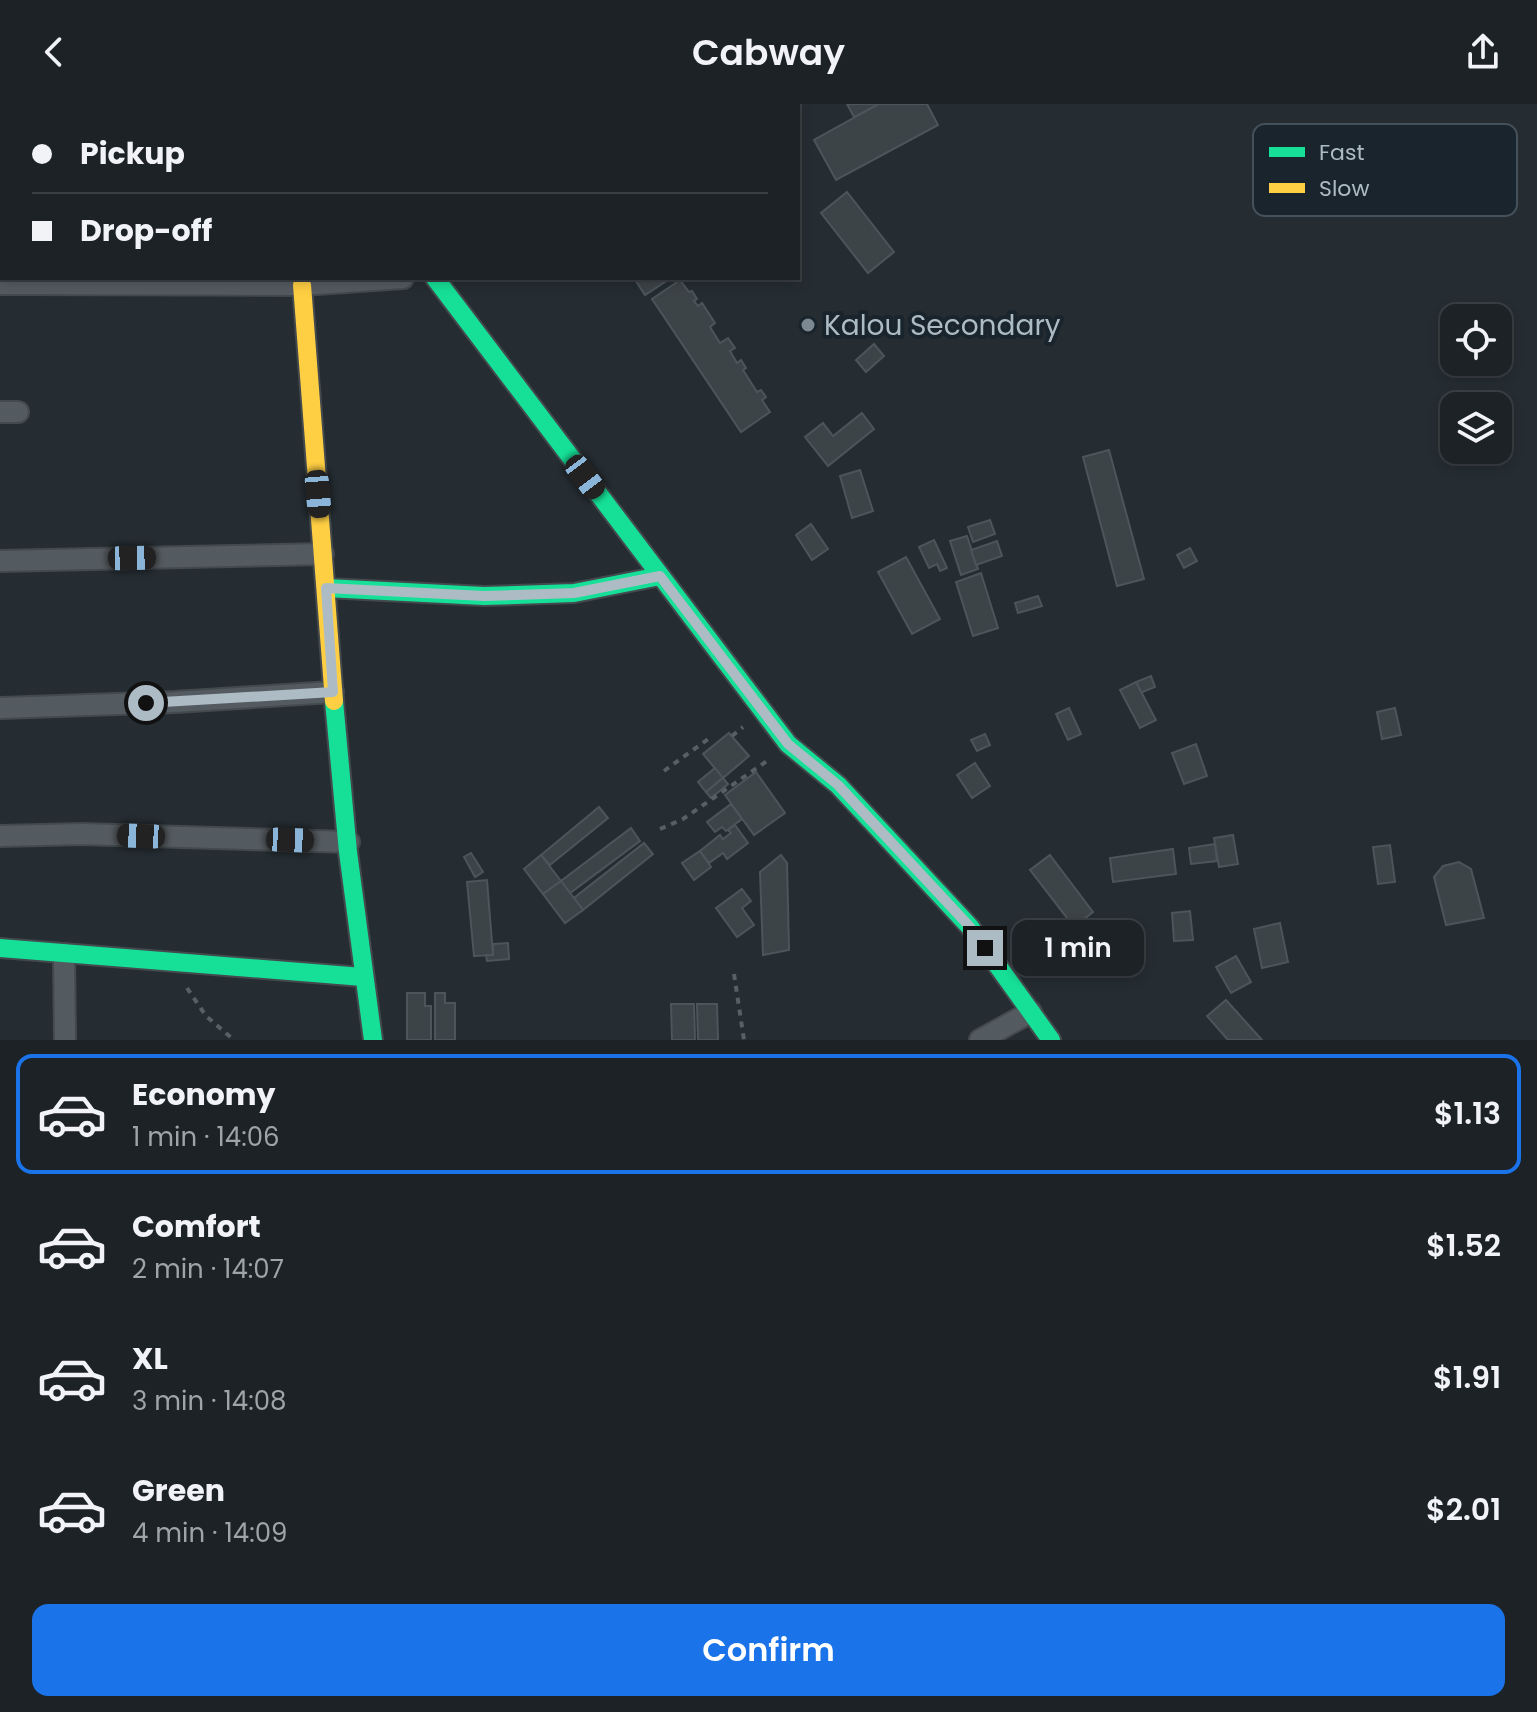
<!DOCTYPE html>
<meta charset="utf-8">
<style>
body{margin:0;font-family:Poppins,sans-serif;background:#292f32;color:#f1f3f6;height:100vh;display:flex;flex-direction:column;font-size:30px;white-space:nowrap}
*{box-sizing:border-box;margin:0}
p{font-size:26px;color:#a0a4a7}
.icon{flex:none;width:44px;height:44px;fill:none;stroke:currentColor;stroke-width:2;stroke-linecap:round;stroke-linejoin:round}
.map{position:relative;height:936px;overflow:hidden}
.drawer{display:flex;flex-direction:column;background:#1c2226;flex:1}
.drawer>*{flex:none}
.banner{position:absolute;left:0px;top:0px;width:800px;height:176px;box-shadow:0 4px 12px #0003,0 0 0 2px #3a3f43;display:grid;align-content:center;height:176px;padding:0 32px;background:#1c2226}
.buttons{position:absolute;left:1440px;top:200px;display:grid;gap:16px}
.buttons a{display:grid;place-items:center;width:72px;height:72px;border-radius:16px;background:#1c2226;box-shadow:0 4px 12px #0003,0 0 0 2px #3a3f43;font-size:40px}
.end{position:absolute;width:36px;height:36px;margin:-18px;border:10px solid #adbbc5;background:#111;box-shadow:0 0 0 4px #111}
.from{border-radius:50%}
.bubble{position:absolute;height:56px;border-radius:16px;background:#1c2226;box-shadow:0 4px 12px #0003,0 0 0 2px #3a3f43;font-size:26px;font-weight:600;line-height:56px;text-align:center}
.car{position:absolute;width:24px;height:48px;margin:-24px -12px;border-radius:10px;box-shadow:0 0 6px 2px #0007;background:linear-gradient(#222 24%,#8ab4d8 0 40%,#222 0 76%,#8ab4d8 0 86%,#222 0)}
.banner b{display:flex;align-items:center;gap:28px;height:76px;font-size:30px}
.banner b+b{border-top:2px solid #3a3f43}
.banner i{width:20px;height:20px;background:#f1f3f6}
ul{padding:14px 0 0;list-style:none}
li{display:flex;align-items:center;gap:24px;height:120px;margin:0 16px 12px;padding:0 16px;border:4px solid transparent;border-radius:16px}
li div{flex:1}
li b{display:block;font-size:30px}
li em{font-style:normal;font-weight:600}
li.active{border-color:#1a73e8}
li>.icon{width:72px;height:72px;stroke-width:1.5}
.button{display:flex;gap:16px;margin-top:auto;padding:16px 32px}
.button a{flex:1;height:92px;border-radius:16px;background:#1a73e8;color:#fff;font-size:32px;font-weight:600;line-height:92px;text-align:center}
header{display:flex;justify-content:space-between;align-items:center;height:104px;padding:0 32px;background:#1c2226;font-size:36px;font-weight:600}
.map>svg:first-child{display:block}
</style>
<header><svg class="icon" aria-label="back" viewBox="0 0 24 24"><path d="M15 5l-7 7 7 7"/></svg>Cabway<svg class="icon" aria-label="share" viewBox="0 0 24 24"><path d="M12 15V3M7 8l5-5 5 5M5 13v7h14v-7"/></svg></header>
<div class="map">
<svg width="1537" height="936" viewBox="0 0 1537 936">
<rect width="100%" height="100%" fill="#252d32"/>
<g fill="#3d4448" stroke="#4c555a" stroke-width="2">
<path d="M847,0H879L854,13Z"/>
<path d="M879,0H927L938,21L836,76L814,36Z"/>
<path d="M847,88L894,148L868,169L821,109Z"/>
<path d="M634,174H671L645,191Z"/>
<path d="M680,176L689,188L692,187L697,195L694,197L698,202L702,199L715,219L710,223L720,239L728,234L735,244L730,247L737,259L741,256L746,264L743,266L757,288L761,286L766,293L762,296L770,308L741,328L652,195Z"/>
<path d="M874,240L884,252L866,268L856,256Z"/>
<path d="M862,309L874,325L828,362L805,333L823,319L833,332Z"/>
<path d="M1109,346L1144,475L1117,482L1083,353Z"/>
<path d="M860,366L873,407L852,414L840,372Z"/>
<path d="M990,416L995,430L973,438L968,423Z"/>
<path d="M811,420L828,445L812,456L796,431Z"/>
<path d="M967,432L978,465L961,471L950,437Z"/>
<path d="M934,436L947,464L940,467L937,460L929,464L919,443Z"/>
<path d="M997,437L1002,452L976,461L971,446Z"/>
<path d="M1190,444L1197,457L1184,464L1177,451Z"/>
<path d="M906,453L940,515L912,530L878,468Z"/>
<path d="M981,469L998,524L973,532L956,478Z"/>
<path d="M1038,492L1042,502L1018,509L1015,499Z"/>
<path d="M1151,572L1155,583L1140,589L1136,578Z"/>
<path d="M1136,578L1156,616L1140,624L1120,586Z"/>
<path d="M1069,604L1081,630L1068,636L1056,610Z"/>
<path d="M1395,604L1401,631L1382,635L1377,608Z"/>
<path d="M729,629L749,652L723,674L703,650Z"/>
<path d="M985,630L990,641L977,647L971,636Z"/>
<path d="M1196,640L1207,672L1184,680L1172,649Z"/>
<path d="M975,659L990,682L972,694L957,671Z"/>
<path d="M715,664L723,674L706,688L698,678Z"/>
<path d="M756,668L785,709L754,731L725,691Z"/>
<path d="M723,674L728,680L711,694L706,688Z"/>
<path d="M731,700L742,715L726,727L722,723L715,728L707,718Z"/>
<path d="M599,703L608,714L550,761L541,751Z"/>
<path d="M735,721L748,739L727,755L723,749L709,759L700,747L720,731L723,735L731,729L728,726Z"/>
<path d="M631,724L640,737L570,789L561,777Z"/>
<path d="M1233,731L1238,760L1219,763L1214,734Z"/>
<path d="M644,739L653,750L583,806L574,794Z"/>
<path d="M1215,740L1217,757L1191,760L1189,744Z"/>
<path d="M1390,741L1395,778L1378,780L1373,743Z"/>
<path d="M1173,745L1176,770L1113,778L1110,754Z"/>
<path d="M700,747L711,763L694,776L682,759Z"/>
<path d="M471,749L483,768L475,773L464,753Z"/>
<path d="M541,751L561,777L543,790L524,765Z"/>
<path d="M781,751L787,759L789,846L763,851L760,768Z"/>
<path d="M1050,751L1093,808L1074,823L1030,766Z"/>
<path d="M1459,758L1471,765L1484,814L1446,821L1434,773L1443,762Z"/>
<path d="M487,776L493,851L474,852L467,778Z"/>
<path d="M561,777L583,806L565,819L543,790Z"/>
<path d="M742,785L751,797L742,804L754,821L737,833L716,804Z"/>
<path d="M1190,807L1193,836L1174,837L1172,809Z"/>
<path d="M1280,819L1288,858L1262,864L1254,825Z"/>
<path d="M508,839L509,855L487,857L486,851H493V840Z"/>
<path d="M1236,852L1251,878L1231,889L1216,863Z"/>
<path d="M407,889H425V902H431V936H407Z"/>
<path d="M435,889H445V899H455V936H435Z"/>
<path d="M1226,896L1262,936H1228L1207,912Z"/>
<path d="M671,900H694L695,936H672Z"/>
<path d="M697,900H717L718,936H698Z"/>
</g>
<g fill="none" stroke-linecap="round" stroke-linejoin="round">
<defs>
<g id="street">
<path d="M0,180L302,181L403,174"/>
<path d="M0,308H18"/>
<path d="M0,457L323,450"/>
<path d="M0,604L175,598L333,588"/>
<path d="M0,732L82,730L349,738"/>
<path d="M64,850L65,936"/>
<path d="M980,936L1031,908"/>
</g>
<g id="fast">
<path d="M307,0L309,2"/>
<path d="M435,174L788,640L838,681L970,823L1051,936"/>
<path d="M326,484L484,492L574,489L660,472"/>
<path d="M334,597L348,748L373,936"/>
<path d="M0,844L363,873"/>
</g>
<path id="slow" d="M302,181L334,597"/>
</defs>
<use href="#street" stroke="#43494d" stroke-width="24"/>
<use href="#fast" stroke="#43494d" stroke-width="22"/>
<use href="#slow" stroke="#43494d" stroke-width="22"/>
<g stroke="#586064" stroke-width="4" stroke-dasharray="6 6" stroke-linecap="butt">
<path d="M0,92L2,94"/>
<path d="M732,632L743,623"/>
<path d="M664,667L711,633"/>
<path d="M660,725L683,715L767,657"/>
<path d="M734,870L744,936"/>
<path d="M187,884L206,912L234,936"/>
</g>
<use href="#street" stroke="#545b60" stroke-width="20"/>
<use href="#fast" stroke="#16e098" stroke-width="18"/>
<use href="#slow" stroke="#ffcf43" stroke-width="18"/>
</g>
<g fill="none" stroke-linecap="round" stroke-linejoin="round">
<path stroke="#adbbc5" stroke-width="10" d="M146,599L333,588L326,484L484,492L574,489L660,472L788,640L838,681L970,823L985,844"/>
</g>
<circle fill="#7d8992" stroke="#19242c" stroke-width="3" cx="808" cy="221" r="8"/>
<g text-anchor="middle" stroke-width="8" stroke-linejoin="round" paint-order="stroke">
<g font-size="28" fill="#adbbc5" stroke="#19242c" text-anchor="start">
<text x="824" y="231">Kalou Secondary</text>
</g>
</g>
<rect x="1253" y="20" width="264" height="92" rx="12" fill="#19242c" stroke="#45515a" stroke-width="2"/>
<rect x="1269" y="43" width="36" height="10" fill="#16e098"/>
<rect x="1269" y="79" width="36" height="10" fill="#ffcf43"/>
<g font-size="22" fill="#adbbc5">
<text x="1319" y="56">Fast</text>
<text x="1319" y="92">Slow</text>
</g>
</svg>
<div class="buttons">
<a><svg class="icon" aria-label="locate" viewBox="0 0 24 24"><circle cx="12" cy="12" r="6"/><path d="M12 2v4M12 18v4M2 12h4M18 12h4"/></svg></a>
<a><svg class="icon" aria-label="layers" viewBox="0 0 24 24"><path d="M12 4l9 5-9 5-9-5zM3 14l9 5 9-5"/></svg></a>
</div>
<i class="end from" style="left:146px;top:599px"></i>
<i class="end" style="left:985px;top:844px"></i>
<div class="bubble" style="left:1012px;top:816px;width:132px">1 min</div>
<i class="car" style="left:585px;top:373px;rotate:143deg"></i>
<i class="car" style="left:318px;top:390px;rotate:175deg"></i>
<i class="car" style="left:132px;top:454px;rotate:89deg"></i>
<i class="car" style="left:141px;top:732px;rotate:272deg"></i>
<i class="car" style="left:290px;top:736px;rotate:92deg"></i>
<div class="banner">
<b><i class="from"></i>Pickup</b>
<b><i></i>Drop-off</b>
</div>
</div>
<section class="drawer">
<ul>
<li class="active"><svg class="icon" aria-label="car" viewBox="0 0 24 24"><path d="M5 17H2v-5l4-1 3-4h7l3 4 3 1v5h-3M9 17h6M6 11h13"/><circle cx="7" cy="17" r="2"/><circle cx="17" cy="17" r="2"/></svg><div><b>Economy</b><p>1 min · 14:06</p></div><em>$1.13</em></li>
<li><svg class="icon" aria-label="car" viewBox="0 0 24 24"><path d="M5 17H2v-5l4-1 3-4h7l3 4 3 1v5h-3M9 17h6M6 11h13"/><circle cx="7" cy="17" r="2"/><circle cx="17" cy="17" r="2"/></svg><div><b>Comfort</b><p>2 min · 14:07</p></div><em>$1.52</em></li>
<li><svg class="icon" aria-label="car" viewBox="0 0 24 24"><path d="M5 17H2v-5l4-1 3-4h7l3 4 3 1v5h-3M9 17h6M6 11h13"/><circle cx="7" cy="17" r="2"/><circle cx="17" cy="17" r="2"/></svg><div><b>XL</b><p>3 min · 14:08</p></div><em>$1.91</em></li>
<li><svg class="icon" aria-label="car" viewBox="0 0 24 24"><path d="M5 17H2v-5l4-1 3-4h7l3 4 3 1v5h-3M9 17h6M6 11h13"/><circle cx="7" cy="17" r="2"/><circle cx="17" cy="17" r="2"/></svg><div><b>Green</b><p>4 min · 14:09</p></div><em>$2.01</em></li>
</ul>
<div class="button"><a>Confirm</a></div>
</section>
